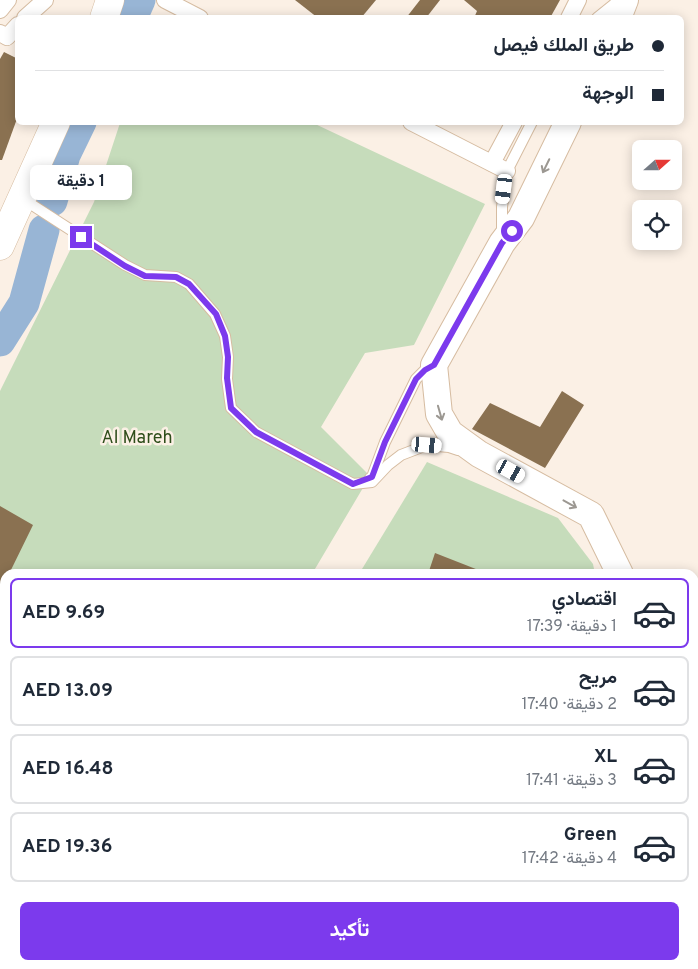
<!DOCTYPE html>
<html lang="ar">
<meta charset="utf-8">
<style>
body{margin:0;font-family:Overpass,Vazirmatn,sans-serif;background:#f6f6f7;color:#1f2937;direction:rtl;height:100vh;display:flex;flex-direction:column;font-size:19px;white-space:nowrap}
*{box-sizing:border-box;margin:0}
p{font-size:16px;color:#747a83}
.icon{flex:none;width:28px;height:28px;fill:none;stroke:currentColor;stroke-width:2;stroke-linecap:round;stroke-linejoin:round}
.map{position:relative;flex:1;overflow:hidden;direction:ltr}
.panel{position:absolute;left:0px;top:569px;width:699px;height:401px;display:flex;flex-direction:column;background:#fff;border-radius:15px 15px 0 0;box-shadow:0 2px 12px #0003;direction:rtl}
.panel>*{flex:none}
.top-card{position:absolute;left:15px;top:15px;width:669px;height:110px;border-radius:8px;box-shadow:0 2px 12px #0003;direction:rtl;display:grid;align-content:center;height:110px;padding:0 20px;background:#fff}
.needle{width:32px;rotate:69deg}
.fabs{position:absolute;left:632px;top:140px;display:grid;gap:10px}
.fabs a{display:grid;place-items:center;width:50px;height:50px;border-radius:8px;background:#fff;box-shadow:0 2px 12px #0003;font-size:25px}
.end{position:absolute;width:22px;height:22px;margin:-11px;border:6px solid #7c3aed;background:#fff;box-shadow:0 0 0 2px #fff}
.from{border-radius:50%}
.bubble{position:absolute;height:35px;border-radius:8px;background:#fff;box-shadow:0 2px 12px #0003;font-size:16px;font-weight:700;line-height:35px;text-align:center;direction:rtl}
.car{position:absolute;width:15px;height:30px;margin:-15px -8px;border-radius:6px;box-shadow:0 0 4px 1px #0007;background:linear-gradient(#fff 24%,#345 0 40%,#fff 0 76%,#345 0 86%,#fff 0)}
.top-card b{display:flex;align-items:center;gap:18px;height:48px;font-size:19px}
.top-card b+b{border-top:1px solid #e0e1e3}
.top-card i{width:12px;height:12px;background:#1f2937}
ul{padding:9px 0 0;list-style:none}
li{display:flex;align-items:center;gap:15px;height:70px;margin:0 10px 8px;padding:0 10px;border:2px solid #e0e1e3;border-radius:8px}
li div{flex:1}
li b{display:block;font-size:19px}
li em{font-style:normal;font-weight:700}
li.current{border-color:#7c3aed}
li>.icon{width:45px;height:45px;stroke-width:1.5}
.button{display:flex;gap:10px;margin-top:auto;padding:10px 20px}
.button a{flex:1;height:58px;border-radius:8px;background:#7c3aed;color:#fff;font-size:20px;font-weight:700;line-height:58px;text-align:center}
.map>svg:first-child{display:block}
</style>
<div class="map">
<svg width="698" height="969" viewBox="0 0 698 969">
<rect width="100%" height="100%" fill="#fbf0e5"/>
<g fill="#c6dcbb">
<path d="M120,123H313L485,204L414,345L365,353L321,427L370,476L312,574H5V836H0V391L94,202Z"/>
<path d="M427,462L558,518L593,564L595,574H359Z"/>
<path d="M694,728L698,736V969H0V869L5,870V965H694Z"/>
</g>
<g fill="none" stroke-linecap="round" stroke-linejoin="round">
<g stroke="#98b5d5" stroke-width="31">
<path d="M132,18L140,0"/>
<path d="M52,201L65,155L81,122"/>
<path d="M0,341L24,303L44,230"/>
</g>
</g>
<g fill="#8a7151">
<path d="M295,0H376L361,18H318Z"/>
<path d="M420,0H440L426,18H406Z"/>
<path d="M464,0H560L550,18H474L477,11Z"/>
<path d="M4,52L18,59V116L2,160H0V59Z"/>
<path d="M562,391L584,405L545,468L472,429L490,403L540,427Z"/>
<path d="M0,506L33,525L9,574H5V582L0,592Z"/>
<path d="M435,553L486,573V574H428Z"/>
</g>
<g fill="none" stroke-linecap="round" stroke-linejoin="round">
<defs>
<g id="service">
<path d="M597,18L618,1"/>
<path d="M23,199L125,265L145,275L176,277L189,284L215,314L225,336L228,357L227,379L231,408L256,432L353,484L372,482L388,465L401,455L427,445L449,447L458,450"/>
<path d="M502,233V207L507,171L532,122"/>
<path d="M370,478L372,477L385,442L416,379L425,370L432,366"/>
</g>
<g id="pedestrian">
<path d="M165,0L200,18"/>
<path d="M0,10L8,0"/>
<path d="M25,18L45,0"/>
<path d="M569,18L578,0"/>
<path d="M0,33L7,37L18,25"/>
<path d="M411,122L507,171"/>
<path d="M492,163L514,122"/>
</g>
<g id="tertiary">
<path d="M618,18L625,0"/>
<path d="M568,122L521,218L502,243L434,365L439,414L450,433L479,454L591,515L620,574"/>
<path d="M694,692L698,695"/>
</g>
<g id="secondary">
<path d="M104,18L110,0"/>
<path d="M0,246L56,122"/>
</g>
</defs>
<use href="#service" stroke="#d6bca1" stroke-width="12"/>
<use href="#pedestrian" stroke="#d6bca1" stroke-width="18"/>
<use href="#tertiary" stroke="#d6bca1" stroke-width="28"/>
<use href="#secondary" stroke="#d6bca1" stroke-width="29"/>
<use href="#service" stroke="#fff" stroke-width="10"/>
<use href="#pedestrian" stroke="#fff" stroke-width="16"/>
<use href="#tertiary" stroke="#fff" stroke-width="26"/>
<use href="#secondary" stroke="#fff" stroke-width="28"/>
</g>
<defs><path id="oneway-shaft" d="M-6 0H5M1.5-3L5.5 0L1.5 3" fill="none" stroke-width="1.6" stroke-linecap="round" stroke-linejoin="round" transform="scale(1.25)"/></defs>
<g stroke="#9c9892">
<use href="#oneway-shaft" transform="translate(546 166) rotate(116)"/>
<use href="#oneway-shaft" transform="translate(440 413) rotate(74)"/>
<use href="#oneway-shaft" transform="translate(570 504) rotate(29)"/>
</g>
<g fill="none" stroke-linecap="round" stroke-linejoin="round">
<path stroke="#7c3aed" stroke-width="6" d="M81,237L125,266L145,276L176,277L189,284L216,314L225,336L228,357L227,378L231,408L256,432L353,484L372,477L385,442L416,379L425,370L434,365L502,243L512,231"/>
</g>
<g text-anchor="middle" stroke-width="5" stroke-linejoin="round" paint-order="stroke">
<g font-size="18" fill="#2e4d1a" stroke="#fbf0e5">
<text x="137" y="443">Al Mareh</text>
</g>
</g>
</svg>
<div class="fabs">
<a><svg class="needle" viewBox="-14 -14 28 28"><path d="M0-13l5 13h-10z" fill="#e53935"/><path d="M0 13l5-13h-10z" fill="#747a83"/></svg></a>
<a><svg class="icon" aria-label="locate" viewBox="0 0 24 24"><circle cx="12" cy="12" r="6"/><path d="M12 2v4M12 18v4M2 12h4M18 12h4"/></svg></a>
</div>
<i class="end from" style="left:512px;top:231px"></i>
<i class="end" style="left:81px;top:237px"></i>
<div class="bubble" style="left:30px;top:165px;width:102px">1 دقيقة</div>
<i class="car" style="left:504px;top:189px;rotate:187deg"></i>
<i class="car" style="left:427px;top:445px;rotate:95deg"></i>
<i class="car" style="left:511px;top:471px;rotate:119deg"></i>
<div class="top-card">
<b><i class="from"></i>طريق الملك فيصل</b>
<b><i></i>الوجهة</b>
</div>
<section class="panel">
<ul>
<li class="current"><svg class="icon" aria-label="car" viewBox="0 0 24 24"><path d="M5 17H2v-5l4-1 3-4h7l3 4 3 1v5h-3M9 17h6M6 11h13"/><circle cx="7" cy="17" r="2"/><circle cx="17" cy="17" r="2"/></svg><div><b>اقتصادي</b><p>1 دقيقة · 17:39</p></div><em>AED 9.69</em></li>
<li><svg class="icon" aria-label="car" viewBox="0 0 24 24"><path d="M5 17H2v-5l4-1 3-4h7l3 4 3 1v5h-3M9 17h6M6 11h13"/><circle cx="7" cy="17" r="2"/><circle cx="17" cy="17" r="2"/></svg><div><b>مريح</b><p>2 دقيقة · 17:40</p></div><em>AED 13.09</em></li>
<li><svg class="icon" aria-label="car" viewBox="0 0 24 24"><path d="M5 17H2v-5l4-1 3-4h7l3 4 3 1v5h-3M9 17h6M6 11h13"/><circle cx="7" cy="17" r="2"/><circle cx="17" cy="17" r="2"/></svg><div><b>XL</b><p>3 دقيقة · 17:41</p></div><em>AED 16.48</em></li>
<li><svg class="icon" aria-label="car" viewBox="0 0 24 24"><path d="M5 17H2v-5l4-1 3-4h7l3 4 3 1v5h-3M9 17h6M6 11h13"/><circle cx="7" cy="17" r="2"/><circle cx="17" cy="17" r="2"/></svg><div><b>Green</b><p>4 دقيقة · 17:42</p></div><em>AED 19.36</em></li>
</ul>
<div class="button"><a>تأكيد</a></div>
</section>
</div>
